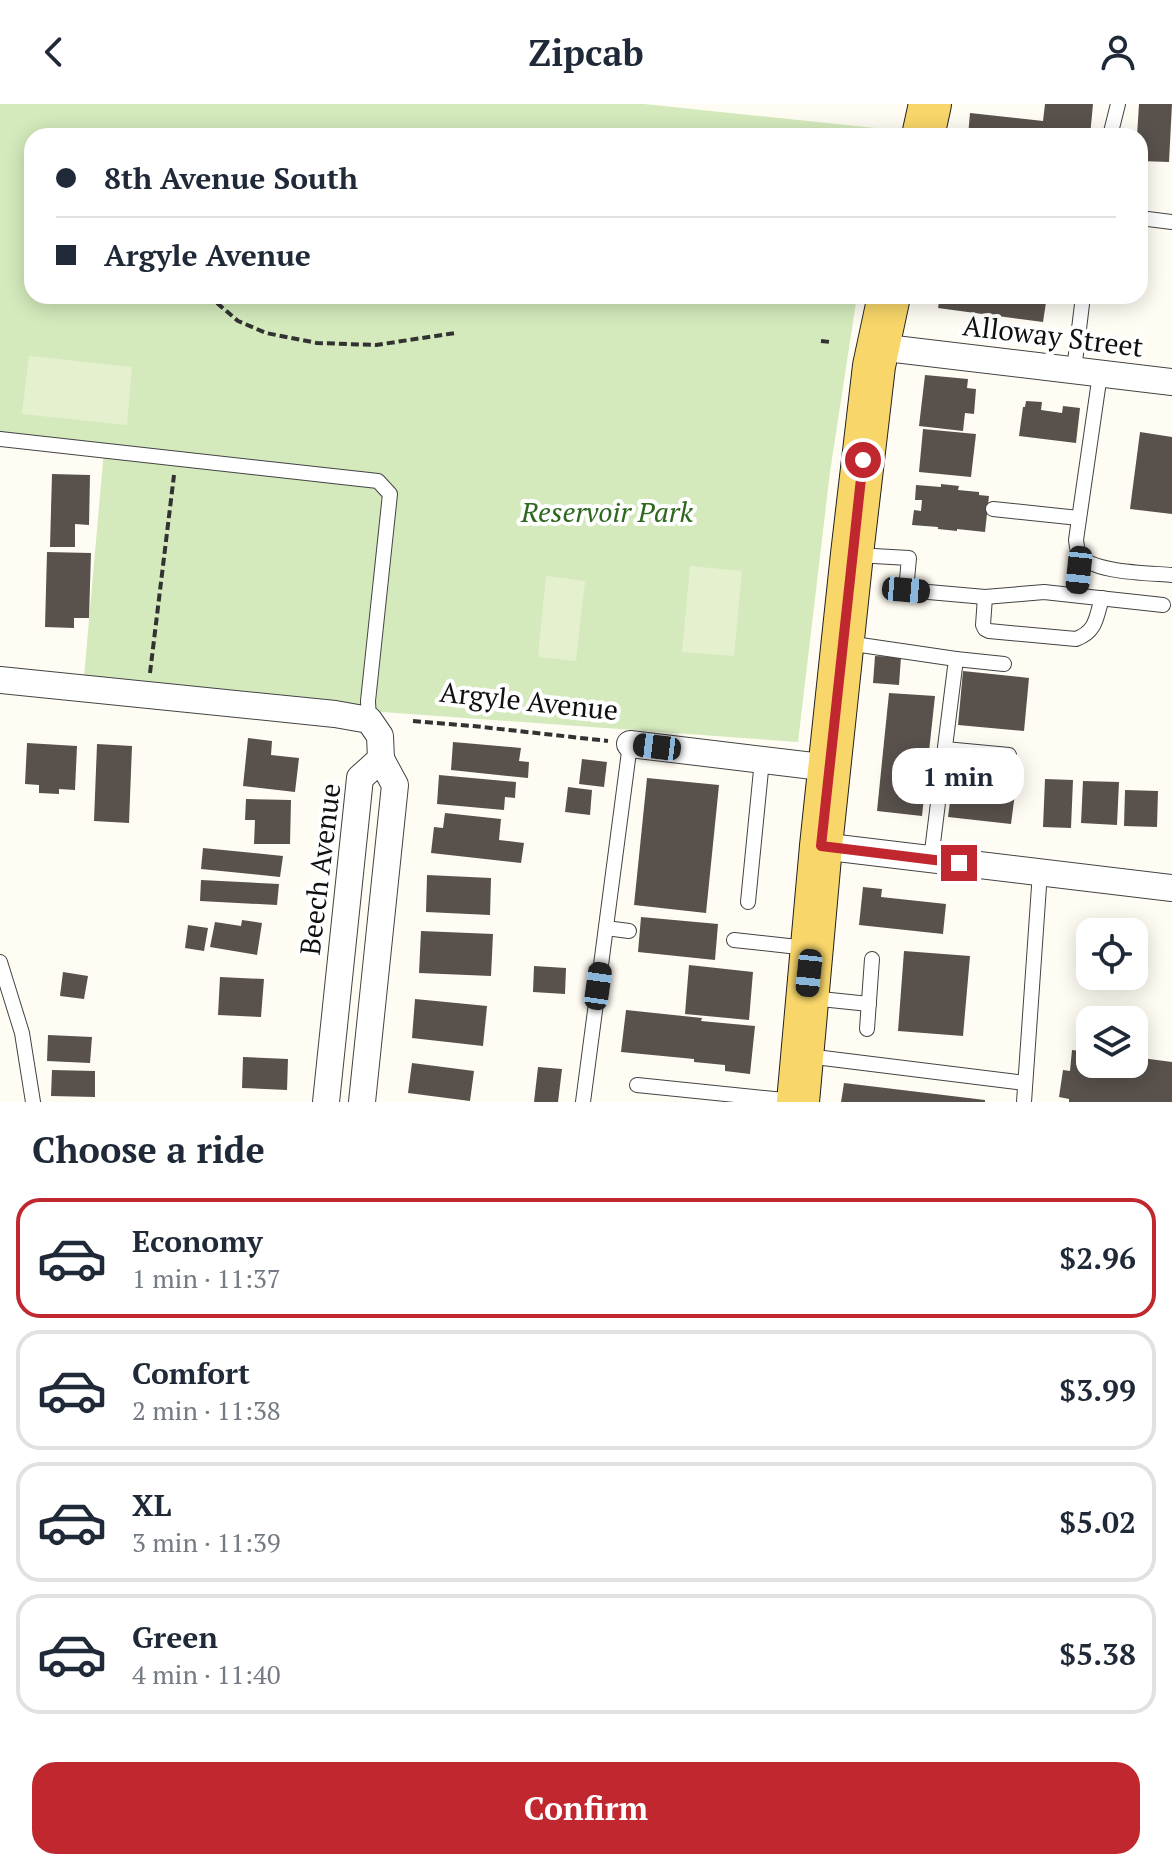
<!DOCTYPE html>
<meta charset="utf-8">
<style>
body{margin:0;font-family:"PT Serif",serif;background:#f6f6f7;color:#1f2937;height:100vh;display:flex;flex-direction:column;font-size:30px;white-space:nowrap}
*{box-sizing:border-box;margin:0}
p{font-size:26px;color:#747a83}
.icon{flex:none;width:44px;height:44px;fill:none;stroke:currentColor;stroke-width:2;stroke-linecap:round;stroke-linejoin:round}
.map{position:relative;height:998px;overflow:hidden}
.panel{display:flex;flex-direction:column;background:#fff;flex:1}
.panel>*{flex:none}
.top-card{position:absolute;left:24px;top:24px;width:1124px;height:176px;border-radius:24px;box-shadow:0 4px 20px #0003;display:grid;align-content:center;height:176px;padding:0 32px;background:#fff}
.buttons{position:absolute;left:1076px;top:814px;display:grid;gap:16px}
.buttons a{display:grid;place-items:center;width:72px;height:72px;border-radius:16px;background:#fff;box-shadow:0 4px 20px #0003;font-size:40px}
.end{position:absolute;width:36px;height:36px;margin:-18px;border:10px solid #c1272e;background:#fff;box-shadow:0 0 0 4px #fff}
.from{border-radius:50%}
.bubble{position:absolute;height:56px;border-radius:24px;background:#fff;box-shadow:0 4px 20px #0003;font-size:26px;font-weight:700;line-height:56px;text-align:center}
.car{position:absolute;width:24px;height:48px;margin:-24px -12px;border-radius:10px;box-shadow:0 0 6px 2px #0007;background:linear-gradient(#222 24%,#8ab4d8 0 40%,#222 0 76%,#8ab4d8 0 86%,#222 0)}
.top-card b{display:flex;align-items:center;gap:28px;height:76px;font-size:30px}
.top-card b+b{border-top:2px solid #e0e1e3}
.top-card i{width:20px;height:20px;background:#1f2937}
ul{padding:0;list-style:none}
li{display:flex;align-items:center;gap:24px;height:120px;margin:0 16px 12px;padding:0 16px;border:4px solid #e0e1e3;border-radius:24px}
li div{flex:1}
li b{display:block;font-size:30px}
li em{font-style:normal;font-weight:700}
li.on{border-color:#c1272e}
li>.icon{width:72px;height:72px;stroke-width:1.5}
h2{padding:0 32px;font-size:36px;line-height:96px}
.action{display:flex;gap:16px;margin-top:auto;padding:16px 32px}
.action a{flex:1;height:92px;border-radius:24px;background:#c1272e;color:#fff;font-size:32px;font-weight:700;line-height:92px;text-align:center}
header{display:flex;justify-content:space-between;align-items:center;height:104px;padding:0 32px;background:#fff;font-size:36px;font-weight:700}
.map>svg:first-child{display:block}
</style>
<header><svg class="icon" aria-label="back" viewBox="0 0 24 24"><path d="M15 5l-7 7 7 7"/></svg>Zipcab<svg class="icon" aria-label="person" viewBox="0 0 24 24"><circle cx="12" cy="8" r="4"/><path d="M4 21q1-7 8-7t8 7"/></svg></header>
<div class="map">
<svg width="1172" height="998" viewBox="0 0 1172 998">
<rect width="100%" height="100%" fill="#fffdf3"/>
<path fill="#d4eabc" d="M0,0H644L895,26L894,32H32V192H857L830,368L798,638L147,591L83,584L104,346L0,335Z"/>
<g fill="#e5f1ce">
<path d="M29,252L132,263L127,321L22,310Z"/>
<path d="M690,462L742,467L734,552L682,548Z"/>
<path d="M546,472L585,477L576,557L538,553Z"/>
</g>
<g fill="#59514c">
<path d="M1045,0H1093L1090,32H968L970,9L1043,17Z"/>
<path d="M1139,0H1172L1169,58L1140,57V32H1137Z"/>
<path d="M940,192H1047L1043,218L938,204Z"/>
<path d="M925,271L968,275L967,284L976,285L974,310L965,309L963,327L919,322Z"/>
<path d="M1026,297L1042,298L1041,306L1062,309L1063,302L1080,304L1076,339L1019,332L1023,303H1025Z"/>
<path d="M923,325L976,330L971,373L919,368Z"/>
<path d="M1140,328L1172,333V410L1130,405Z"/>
<path d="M52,370L90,371L89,421L75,420V443H50Z"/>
<path d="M941,380L959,382L958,386L979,388V391L989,392L985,428L957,425V427L938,425V423L912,421L914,406L921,407L922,396H915L916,381L941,383Z"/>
<path d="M47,448L91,449L89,514H74V524L45,523Z"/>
<path d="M875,552L901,553L899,581L873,579Z"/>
<path d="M963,567L1029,574L1024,627L958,621Z"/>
<path d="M889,589L935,592L922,712L877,707Z"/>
<path d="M248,634L272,637L271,651L299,654L295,688L243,682Z"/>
<path d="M453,638L521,644L519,657L529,658L528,674L451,666Z"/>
<path d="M27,639L77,642L75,686L59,685V690L39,689V681L25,680Z"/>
<path d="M97,640L132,642L129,719L94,717Z"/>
<path d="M582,655L607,658L604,683L579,680Z"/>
<path d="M955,659L1018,666L1011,720L948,713Z"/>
<path d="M439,671L516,678L515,694L505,693L504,706L437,700Z"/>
<path d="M647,674L719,681L706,809L634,801Z"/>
<path d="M1045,675L1073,676L1071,724L1043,723Z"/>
<path d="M1083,677L1119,678L1117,721L1081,719Z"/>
<path d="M568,683L592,686L590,711L565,708Z"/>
<path d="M1125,686L1158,687L1157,723L1124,722Z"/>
<path d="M246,695L291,696L290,740H254L255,716H245Z"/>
<path d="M445,709L501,715L499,736L524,739L521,759L431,749L434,723L443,724Z"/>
<path d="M203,744L283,752L280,773L201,765Z"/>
<path d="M427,771L491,774L490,811L426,808Z"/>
<path d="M201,776L279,780L277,801L200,797Z"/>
<path d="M863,783L882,785L881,793L946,800L943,830L859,821Z"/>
<path d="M641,813L718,820L715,856L638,848Z"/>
<path d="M242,816L262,819L257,851L210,843L215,818L241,822Z"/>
<path d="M188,821L208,824L204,847L185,844Z"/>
<path d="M421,827L493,830L491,872L419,869Z"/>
<path d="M904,847L970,852L963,932L898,927Z"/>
<path d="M689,861L753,868L749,916L685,910Z"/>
<path d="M534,862L566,864L565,890L533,888Z"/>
<path d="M63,868L88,872L84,895L60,892Z"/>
<path d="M220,873L264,875L261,913L218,911Z"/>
<path d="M415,895L487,902L483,942L412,934Z"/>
<path d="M626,906L702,914L701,917L755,922L750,970L725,967V961L694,958V955L621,948Z"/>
<path d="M48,931L92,933L90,959L47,957Z"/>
<path d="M1072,946L1090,948V960H1134V953L1172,958V998H1069V995L1059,993L1063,966L1070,967Z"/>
<path d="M243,953L288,955L287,986L242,984Z"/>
<path d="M412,959L474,967L470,997L408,989Z"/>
<path d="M538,963L562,965L558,998H534Z"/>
<path d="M52,966L95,967V993L51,992Z"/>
<path d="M844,979L985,996V998H841Z"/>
</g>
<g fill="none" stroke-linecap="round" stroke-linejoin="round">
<defs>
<g id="lane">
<path d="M1110,32L1118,0"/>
<path d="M1140,114L1172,118"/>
<path d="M1074,266L1083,192"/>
<path d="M1100,270L1076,436C1076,437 1078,448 1078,449C1089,469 1150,469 1172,471"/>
<path d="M0,335L378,377L390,390L368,597L369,616"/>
<path d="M993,405L1079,414"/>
<path d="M856,451L909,454L906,486L985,493L1044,488L1163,501"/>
<path d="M1076,491L1079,466L1082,453"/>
<path d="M985,493L983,521L985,525L989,527L1076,535C1097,527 1096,513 1102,494"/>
<path d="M847,539L956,555L931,755"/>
<path d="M956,555L1004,560"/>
<path d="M945,645L1009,651"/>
<path d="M748,798L762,656"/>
<path d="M606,824L629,827"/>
<path d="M734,836L807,844"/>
<path d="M0,858L22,929L33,998"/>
<path d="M811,894L869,900"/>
<path d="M867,925L872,855"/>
<path d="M807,952L1025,979"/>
<path d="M637,981L794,997"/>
<path d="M583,998L630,640"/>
<path d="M1024,998L1040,768"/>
</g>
<g id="street">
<path d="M878,243L1172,278"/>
<path d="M0,576L335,610L369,616L380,632L381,655"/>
<path d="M630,640L830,664"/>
<path d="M821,742L1172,784"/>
<path d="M326,998L360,674L381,655L395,681L362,998"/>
</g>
<g id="primary">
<path d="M923,32L930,0"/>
<path d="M798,998L821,742L852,450L874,262L889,192"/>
</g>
</defs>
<use href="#lane" stroke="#434343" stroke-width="16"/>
<use href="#street" stroke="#434343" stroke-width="28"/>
<use href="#primary" stroke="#212121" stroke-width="44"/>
<g stroke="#323232" stroke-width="4" stroke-dasharray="8 4" stroke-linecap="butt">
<path d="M217,199L238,217L266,229L317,239L376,241L455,229"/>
<path d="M821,237L830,238"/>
<path d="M150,569L174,371"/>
<path d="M413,617L473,622L608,637"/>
</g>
<use href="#lane" stroke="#fff" stroke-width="14"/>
<use href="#street" stroke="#fff" stroke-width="26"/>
<use href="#primary" stroke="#f8d66a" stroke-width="42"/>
</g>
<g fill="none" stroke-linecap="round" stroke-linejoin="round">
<path stroke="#c1272e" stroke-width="10" d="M863,356L821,742L959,759"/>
</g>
<g text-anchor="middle" stroke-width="8" stroke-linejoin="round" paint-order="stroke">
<g font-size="28" fill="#101010" stroke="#fff">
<text transform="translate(1053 232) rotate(7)" y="10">Alloway Street</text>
<text transform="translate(529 597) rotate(6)" y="10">Argyle Avenue</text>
<text transform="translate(320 765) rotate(-83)" y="10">Beech Avenue</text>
</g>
<g font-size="28" font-style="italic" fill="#2e691f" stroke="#fff">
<text x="607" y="418">Reservoir Park</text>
</g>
</g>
</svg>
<div class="buttons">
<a><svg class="icon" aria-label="locate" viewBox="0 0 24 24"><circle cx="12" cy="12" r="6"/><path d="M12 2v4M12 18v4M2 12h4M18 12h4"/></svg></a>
<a><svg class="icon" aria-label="layers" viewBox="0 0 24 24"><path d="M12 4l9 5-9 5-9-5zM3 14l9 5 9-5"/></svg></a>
</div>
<i class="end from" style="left:863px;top:356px"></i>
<i class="end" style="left:959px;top:759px"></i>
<div class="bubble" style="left:892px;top:644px;width:132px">1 min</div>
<i class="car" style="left:1079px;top:466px;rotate:186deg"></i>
<i class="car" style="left:906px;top:486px;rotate:95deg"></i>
<i class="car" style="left:657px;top:643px;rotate:277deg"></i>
<i class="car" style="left:809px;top:869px;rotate:186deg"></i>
<i class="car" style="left:598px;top:882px;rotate:8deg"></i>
<div class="top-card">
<b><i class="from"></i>8th Avenue South</b>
<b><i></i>Argyle Avenue</b>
</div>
</div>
<section class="panel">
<h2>Choose a ride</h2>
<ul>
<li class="on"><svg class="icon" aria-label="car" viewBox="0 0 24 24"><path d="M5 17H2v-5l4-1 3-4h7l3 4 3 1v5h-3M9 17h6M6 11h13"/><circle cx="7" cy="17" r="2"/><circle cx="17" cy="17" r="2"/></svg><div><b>Economy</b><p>1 min · 11:37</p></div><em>$2.96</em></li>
<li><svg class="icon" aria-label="car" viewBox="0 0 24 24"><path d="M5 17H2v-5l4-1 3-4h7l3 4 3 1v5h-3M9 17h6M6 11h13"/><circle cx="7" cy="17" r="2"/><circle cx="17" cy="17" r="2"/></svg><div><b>Comfort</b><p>2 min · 11:38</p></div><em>$3.99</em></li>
<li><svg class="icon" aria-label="car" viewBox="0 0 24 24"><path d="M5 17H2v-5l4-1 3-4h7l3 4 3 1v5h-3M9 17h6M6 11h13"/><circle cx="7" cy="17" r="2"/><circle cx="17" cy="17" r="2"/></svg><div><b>XL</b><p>3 min · 11:39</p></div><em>$5.02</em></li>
<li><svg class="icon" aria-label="car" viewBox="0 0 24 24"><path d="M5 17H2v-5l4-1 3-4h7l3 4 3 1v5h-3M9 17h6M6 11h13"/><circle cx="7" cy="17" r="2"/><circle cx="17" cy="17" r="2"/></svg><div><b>Green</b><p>4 min · 11:40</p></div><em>$5.38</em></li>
</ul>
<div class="action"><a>Confirm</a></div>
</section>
